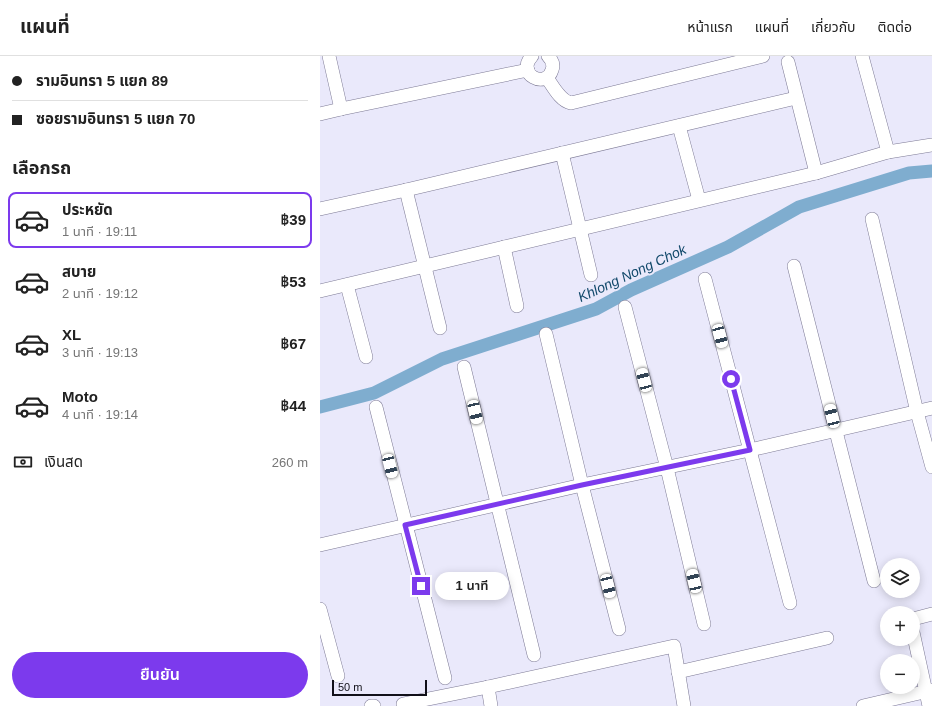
<!DOCTYPE html>
<html lang="th">
<meta charset="utf-8">
<style>
body{margin:0;font-family:Helvetica,"Noto Sans Thai",sans-serif;background:#f6f6f6;color:#222;height:100vh;display:flex;flex-direction:column;font-size:15px;white-space:nowrap}
*{box-sizing:border-box;margin:0}
p{font-size:13px;color:#767676}
.icon{flex:none;width:22px;height:22px;fill:none;stroke:currentColor;stroke-width:2;stroke-linecap:round;stroke-linejoin:round}
.map{position:relative;flex:1;overflow:hidden}
.side{display:flex;flex-direction:column;background:#fff;width:320px}
.side>*{flex:none}
.banner{display:grid;align-content:center;height:88px;padding:0 12px;background:#fff}
.tools{position:absolute;left:560px;top:502px;display:grid;gap:8px}
.tools a{display:grid;place-items:center;width:40px;height:40px;border-radius:50%;background:#fff;box-shadow:0 2px 10px #0003;font-size:20px}
.scale{position:absolute;left:12px;bottom:10px;width:95px;box-sizing:border-box;padding-left:4px;border:2px solid #111019;border-top:0;font-size:11px;line-height:14px;white-space:nowrap;color:#111019;-webkit-text-stroke:3px #eae9fb;paint-order:stroke}
.end{position:absolute;width:18px;height:18px;margin:-9px;border:5px solid #7c3aed;background:#fff;box-shadow:0 0 0 2px #fff}
.from{border-radius:50%}
.bubble{position:absolute;height:28px;border-radius:14px;background:#fff;box-shadow:0 2px 10px #0003;font-size:13px;font-weight:600;line-height:28px;text-align:center}
.car{position:absolute;width:12px;height:24px;margin:-12px -6px;border-radius:5px;box-shadow:0 0 3px 1px #0007;background:linear-gradient(#fff 24%,#345 0 40%,#fff 0 76%,#345 0 86%,#fff 0)}
.banner b{display:flex;align-items:center;gap:14px;height:38px;font-size:15px}
.banner b+b{border-top:1px solid #e0e0e0}
.banner i{width:10px;height:10px;background:#222}
ul{padding:0;list-style:none}
li{display:flex;align-items:center;gap:12px;height:56px;margin:0 8px 6px;padding:0 4px;border:2px solid transparent;border-radius:8px}
li div{flex:1}
li b{display:block;font-size:15px}
li em{font-style:normal;font-weight:600}
li.on{border-color:#7c3aed}
li>.icon{width:36px;height:36px;stroke-width:1.5}
h2{padding:0 12px;font-size:18px;line-height:48px}
.pay{display:flex;align-items:center;gap:10px;height:44px;padding:0 12px;font-size:15px}
.pay p{margin-inline-start:auto}
.primary-button{display:flex;gap:8px;margin-top:auto;padding:8px 12px}
.primary-button a{flex:1;height:46px;border-radius:24px;background:#7c3aed;color:#fff;font-size:16px;font-weight:600;line-height:46px;text-align:center}
header{display:flex;align-items:center;gap:24px;box-sizing:border-box;height:56px;padding:0 20px;background:#fff;border-bottom:1px solid #e0e0e0}
header strong{font-size:19px}
nav{display:flex;gap:22px;margin-inline-start:auto;font-size:14px}
main{display:flex;flex:1;min-height:0}
.map>svg:first-child{display:block}
</style>
<header>
<strong>แผนที่</strong>
<nav><a>หน้าแรก</a><a>แผนที่</a><a>เกี่ยวกับ</a><a>ติดต่อ</a></nav>
</header>
<main>
<section class="side">
<div class="banner">
<b><i class="from"></i>รามอินทรา 5 แยก 89</b>
<b><i></i>ซอยรามอินทรา 5 แยก 70</b>
</div>
<h2>เลือกรถ</h2>
<ul>
<li class="on"><svg class="icon" aria-label="car" viewBox="0 0 24 24"><path d="M5 17H2v-5l4-1 3-4h7l3 4 3 1v5h-3M9 17h6M6 11h13"/><circle cx="7" cy="17" r="2"/><circle cx="17" cy="17" r="2"/></svg><div><b>ประหยัด</b><p>1 นาที · 19:11</p></div><em>฿39</em></li>
<li><svg class="icon" aria-label="car" viewBox="0 0 24 24"><path d="M5 17H2v-5l4-1 3-4h7l3 4 3 1v5h-3M9 17h6M6 11h13"/><circle cx="7" cy="17" r="2"/><circle cx="17" cy="17" r="2"/></svg><div><b>สบาย</b><p>2 นาที · 19:12</p></div><em>฿53</em></li>
<li><svg class="icon" aria-label="car" viewBox="0 0 24 24"><path d="M5 17H2v-5l4-1 3-4h7l3 4 3 1v5h-3M9 17h6M6 11h13"/><circle cx="7" cy="17" r="2"/><circle cx="17" cy="17" r="2"/></svg><div><b>XL</b><p>3 นาที · 19:13</p></div><em>฿67</em></li>
<li><svg class="icon" aria-label="car" viewBox="0 0 24 24"><path d="M5 17H2v-5l4-1 3-4h7l3 4 3 1v5h-3M9 17h6M6 11h13"/><circle cx="7" cy="17" r="2"/><circle cx="17" cy="17" r="2"/></svg><div><b>Moto</b><p>4 นาที · 19:14</p></div><em>฿44</em></li>
</ul>
<div class="pay"><svg class="icon" aria-label="cash" viewBox="0 0 24 24"><path d="M3 7h18v10H3z"/><circle cx="12" cy="12" r="2"/></svg>เงินสด<p>260 m</p></div>
<div class="primary-button"><a>ยืนยัน</a></div>
</section>
<div class="map">
<svg width="612" height="650" viewBox="0 0 612 650">
<rect width="100%" height="100%" fill="#eae9fb"/>
<g fill="none" stroke-linecap="round" stroke-linejoin="round">
<path stroke="#7fadcf" stroke-width="13" d="M0,351L54,337L122,303L276,253L311,234L408,191L479,151L589,117L612,115"/>
<defs>
<g id="minor">
<path d="M9,0L21,53"/>
<path d="M212,0C195,18 226,34 232,14C234,9 232,4 228,0"/>
<path d="M542,0L568,96"/>
<path d="M468,6L496,117"/>
<path d="M227,22C233,30 240,45 251,47L443,0"/>
<path d="M0,58L21,53L208,14"/>
<path d="M359,70L379,144"/>
<path d="M242,97L271,219"/>
<path d="M86,134L120,272"/>
<path d="M0,153L86,134L476,42"/>
<path d="M552,163L597,356L612,411"/>
<path d="M184,191L197,250"/>
<path d="M474,210L554,525"/>
<path d="M385,223L470,547"/>
<path d="M27,229L46,301"/>
<path d="M0,235L496,117L568,96L612,89"/>
<path d="M305,251L347,412L384,568"/>
<path d="M226,278L262,429L299,573"/>
<path d="M144,311L214,599"/>
<path d="M56,351L125,622"/>
<path d="M0,489L262,429L430,394L612,352"/>
<path d="M0,553L18,620"/>
<path d="M593,563L612,558"/>
<path d="M593,576L609,650"/>
<path d="M358,616L507,582"/>
<path d="M168,631L171,650"/>
<path d="M83,648L168,631L354,590L364,650"/>
<path d="M51,650H54"/>
<path d="M543,650L612,634"/>
</g>
</defs>
<use href="#minor" stroke="#7d7a95" stroke-width="14"/>
<use href="#minor" stroke="#fff" stroke-width="13"/>
</g>
<g fill="none" stroke-linecap="round" stroke-linejoin="round">
<path stroke="#7c3aed" stroke-width="5" d="M101,530L85,469L262,429L430,394L411,323"/>
</g>
<g text-anchor="middle" stroke-width="4" stroke-linejoin="round" paint-order="stroke">
<g font-size="14" font-style="italic" fill="#12496b" stroke="#eae9fb">
<text transform="translate(312 217) rotate(-25)" y="5">Khlong Nong Chok</text>
</g>
</g>
</svg>
<div class="tools">
<a><svg class="icon" aria-label="layers" viewBox="0 0 24 24"><path d="M12 4l9 5-9 5-9-5zM3 14l9 5 9-5"/></svg></a>
<a>+</a>
<a>−</a>
</div>
<div class="scale">50 m</div>
<i class="end from" style="left:411px;top:323px"></i>
<i class="end" style="left:101px;top:530px"></i>
<div class="bubble" style="left:115px;top:516px;width:74px">1 นาที</div>
<i class="car" style="left:400px;top:280px;rotate:165deg"></i>
<i class="car" style="left:324px;top:324px;rotate:345deg"></i>
<i class="car" style="left:155px;top:356px;rotate:167deg"></i>
<i class="car" style="left:512px;top:360px;rotate:346deg"></i>
<i class="car" style="left:70px;top:410px;rotate:166deg"></i>
<i class="car" style="left:374px;top:525px;rotate:347deg"></i>
<i class="car" style="left:288px;top:530px;rotate:166deg"></i>
</div>
</main>
